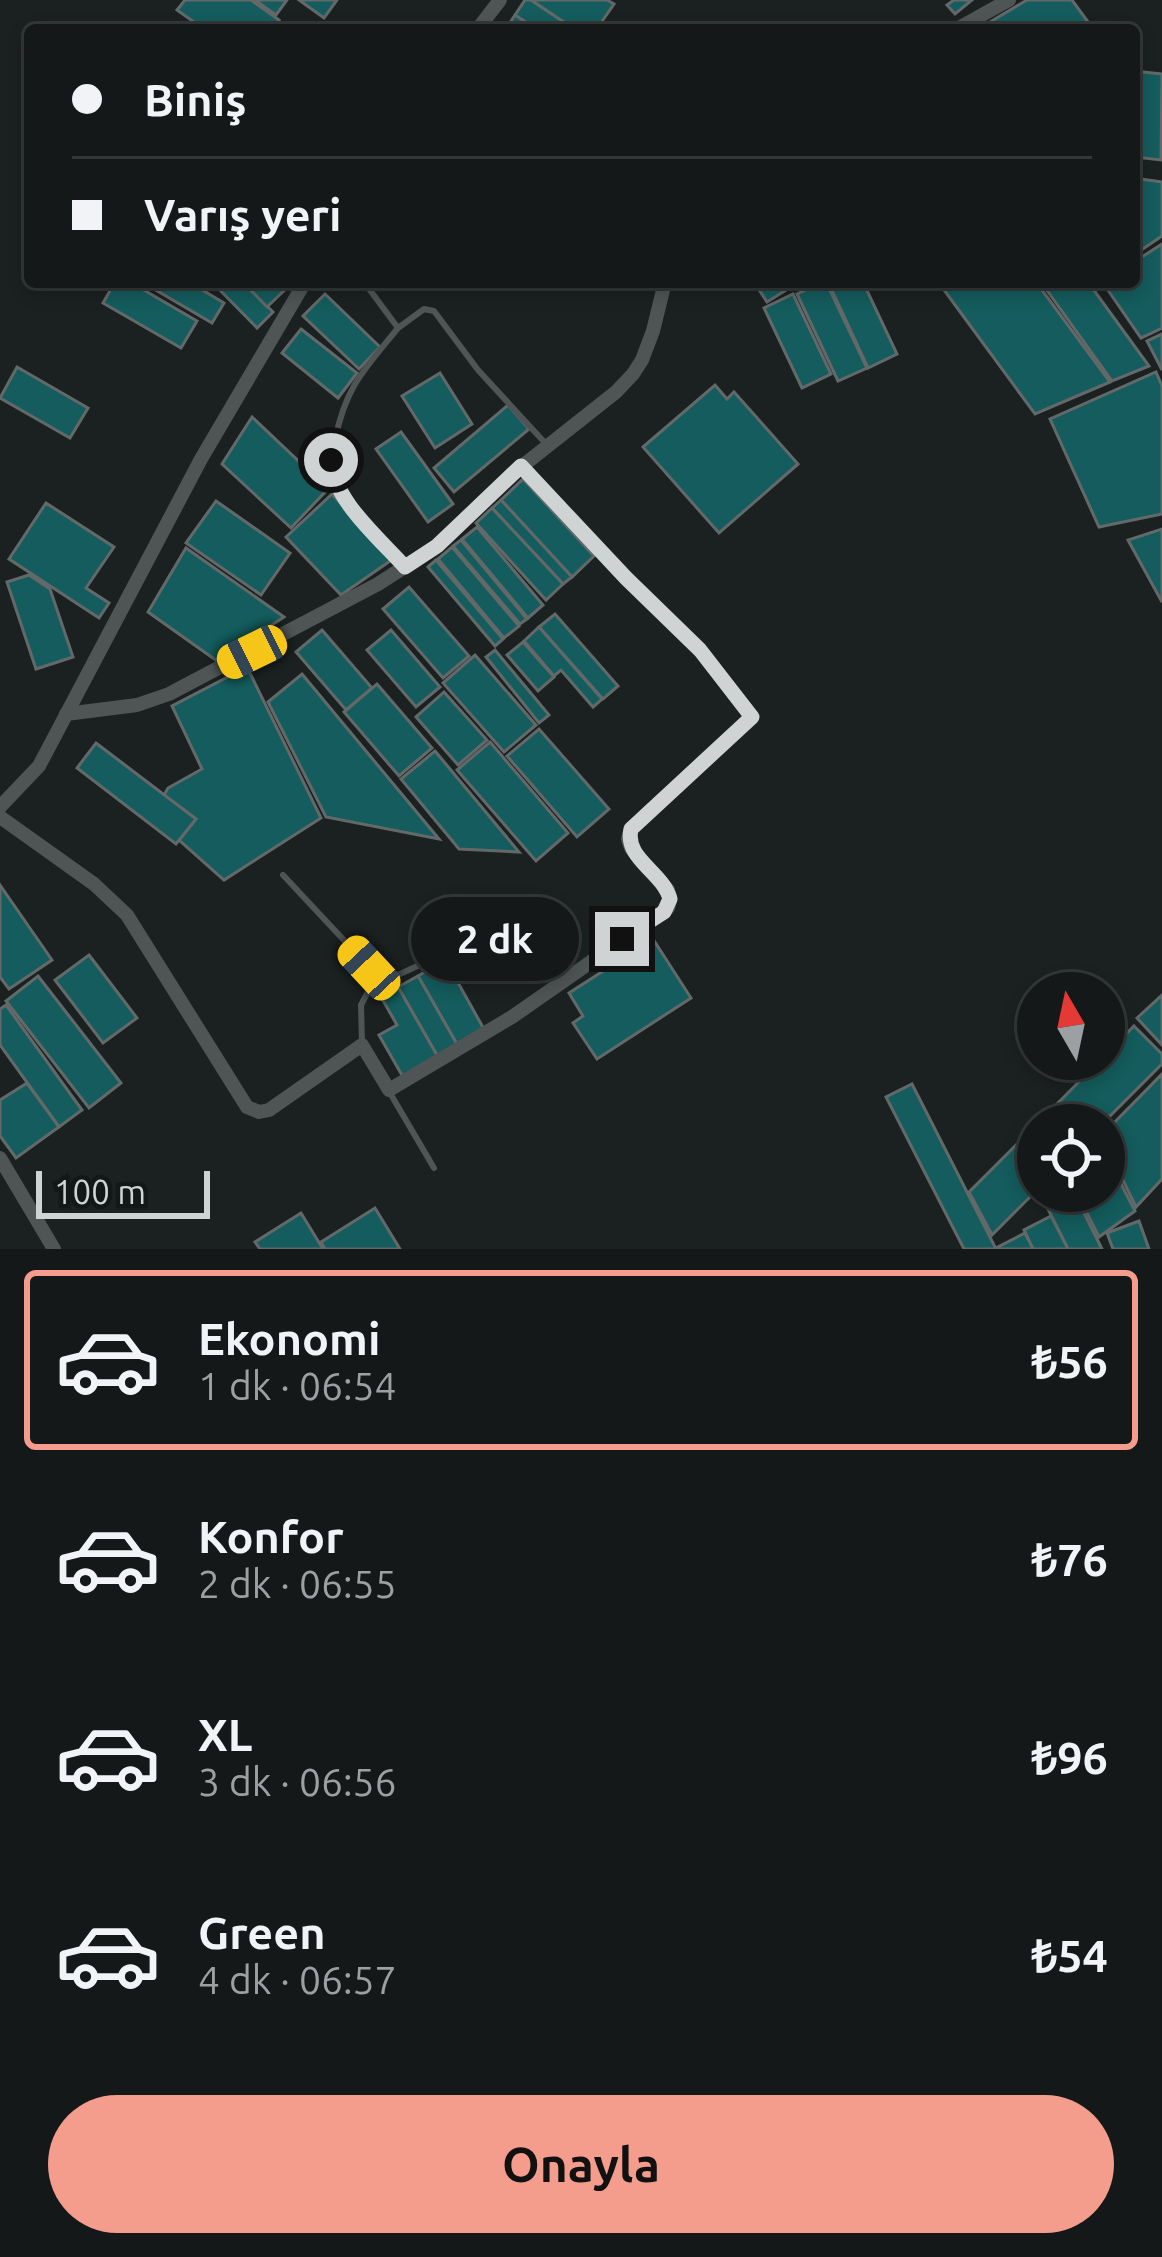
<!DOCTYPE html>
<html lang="tr">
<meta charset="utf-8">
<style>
body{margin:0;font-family:Ubuntu,sans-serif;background:#212525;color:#f1f3f6;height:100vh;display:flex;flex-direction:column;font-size:45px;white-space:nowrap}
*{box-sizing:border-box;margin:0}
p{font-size:39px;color:#9da0a2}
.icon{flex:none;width:66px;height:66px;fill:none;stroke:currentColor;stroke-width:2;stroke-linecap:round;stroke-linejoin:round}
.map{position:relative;height:1249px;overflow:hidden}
.side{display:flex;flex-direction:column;background:#141818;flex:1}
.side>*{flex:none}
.top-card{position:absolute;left:24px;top:24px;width:1116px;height:264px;border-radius:12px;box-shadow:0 6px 18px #0003,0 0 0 3px #333737;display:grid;align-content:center;height:264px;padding:0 48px;background:#141818}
.needle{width:78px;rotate:351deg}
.controls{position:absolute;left:1017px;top:972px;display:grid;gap:24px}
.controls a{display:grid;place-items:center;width:108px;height:108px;border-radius:50%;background:#141818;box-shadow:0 6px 18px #0003,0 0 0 3px #333737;font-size:60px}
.scale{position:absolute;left:36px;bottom:30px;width:174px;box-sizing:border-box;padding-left:12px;border:6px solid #cfd3d3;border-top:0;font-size:33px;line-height:42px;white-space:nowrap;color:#cfd3d3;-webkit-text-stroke:9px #121717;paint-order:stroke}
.end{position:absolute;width:54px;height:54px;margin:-27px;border:15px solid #cfd3d3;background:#111;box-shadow:0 0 0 6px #111}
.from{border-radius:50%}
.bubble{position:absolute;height:84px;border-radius:42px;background:#141818;box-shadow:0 6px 18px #0003,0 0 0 3px #333737;font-size:39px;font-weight:600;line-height:84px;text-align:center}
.car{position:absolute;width:36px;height:72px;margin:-36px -18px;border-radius:15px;box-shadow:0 0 9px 3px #0007;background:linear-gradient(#f5c518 24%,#345 0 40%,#f5c518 0 76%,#345 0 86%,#f5c518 0)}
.top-card b{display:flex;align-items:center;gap:42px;height:114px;font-size:45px}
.top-card b+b{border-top:3px solid #333737}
.top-card i{width:30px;height:30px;background:#f1f3f6}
ul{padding:21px 0 0;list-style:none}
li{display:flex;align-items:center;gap:36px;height:180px;margin:0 24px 18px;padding:0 24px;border:6px solid transparent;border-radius:12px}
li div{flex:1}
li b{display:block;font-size:45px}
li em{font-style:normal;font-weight:600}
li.current{border-color:#f59d8d}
li>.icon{width:108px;height:108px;stroke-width:1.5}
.primary-button{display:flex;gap:24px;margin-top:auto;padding:24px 48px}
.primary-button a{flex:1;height:138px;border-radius:72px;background:#f59d8d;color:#111;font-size:48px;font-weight:600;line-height:138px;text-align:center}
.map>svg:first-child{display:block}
</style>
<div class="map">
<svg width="1162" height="1249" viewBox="0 0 1162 1249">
<rect width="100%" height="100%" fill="#1b2020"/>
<g fill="#145c5d" stroke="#636969" stroke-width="3">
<path d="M185,0H251L279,20L270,30H205L177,10Z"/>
<path d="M255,0H287L276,15Z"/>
<path d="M299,0H337L324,18Z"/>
<path d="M525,0H531L576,30H537L515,15Z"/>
<path d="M531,0H607L614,4L596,30H576Z"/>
<path d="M954,0H972L955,14L947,5Z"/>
<path d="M1027,0H1072L1094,30H988L985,25Z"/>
<path d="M515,15L537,30H505Z"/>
<path d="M1134,71L1162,74L1161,160L1134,157Z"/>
<path d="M1134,178L1162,182V236L1134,255Z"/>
<path d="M1162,244V328L1141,338L1103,283L1134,282V262Z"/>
<path d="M115,282H130L197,321L181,348L103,303Z"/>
<path d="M142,282H189L224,303L212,323Z"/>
<path d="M212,282H243L273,312L257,328Z"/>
<path d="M243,282H289L291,284L267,307Z"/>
<path d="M754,282H799L767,302Z"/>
<path d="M823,282H826L867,368L838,381L797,294Z"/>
<path d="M828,282H863L897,354L868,368Z"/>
<path d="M954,282H1036L1110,382L1035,414L944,290Z"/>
<path d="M1041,282H1088L1149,366L1112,381Z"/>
<path d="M325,294L380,347L359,369L303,316Z"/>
<path d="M793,294L831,374L802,388L764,308Z"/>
<path d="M301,329L357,373L338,398L282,353Z"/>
<path d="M1162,334V370L1147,341Z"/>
<path d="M17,367L88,408L70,438L0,398Z"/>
<path d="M1156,372L1162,386V514L1099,527L1050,419Z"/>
<path d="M440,373L472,424L435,448L402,396Z"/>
<path d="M715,385L727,399L734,392L798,464L719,533L643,447Z"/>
<path d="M508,405L529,429L454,492L434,468Z"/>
<path d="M252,417L328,489L291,528L222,464Z"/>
<path d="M401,432L453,504L428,522L376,449Z"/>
<path d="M523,479L594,556L572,577L501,500Z"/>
<path d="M332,494L393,559L341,595L286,537Z"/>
<path d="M501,500L572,577L563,584L492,508Z"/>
<path d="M216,501L290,553L261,595L186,543Z"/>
<path d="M46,503L114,547L86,588L109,603L99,618L9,559Z"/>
<path d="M492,508L563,584L546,600L476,523Z"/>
<path d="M477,527L543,605L528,618L462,539Z"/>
<path d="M1162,529V602L1128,540Z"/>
<path d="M461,540L527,619L520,624L453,546Z"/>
<path d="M452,547L519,626L504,638L438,559Z"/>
<path d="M186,548L284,617L217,661L148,612Z"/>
<path d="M436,560L503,639L495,646L428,567Z"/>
<path d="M29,575L50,589L73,657L36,669L7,582Z"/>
<path d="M409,587L469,656L443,678L383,609Z"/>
<path d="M555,614L618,686L603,699L539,627Z"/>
<path d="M539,627L602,699L593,707L561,670L554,676L524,641Z"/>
<path d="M322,630L372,688L346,710L296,652Z"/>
<path d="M391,630L440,687L416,707L367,650Z"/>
<path d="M523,642L554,677L538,691L507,655Z"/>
<path d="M495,650L549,715L539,723L486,657Z"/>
<path d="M475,655L536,725L504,752L443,683Z"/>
<path d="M247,667L321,818L224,880L179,840L196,819L164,795L168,788L202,769L172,706Z"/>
<path d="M302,674L439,839L326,817L268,702Z"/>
<path d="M377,684L432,748L399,776L344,712Z"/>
<path d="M444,692L487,740L458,765L416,717Z"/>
<path d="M539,729L609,809L577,837L507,756Z"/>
<path d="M490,742L568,833L536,861L457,770Z"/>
<path d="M96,743L196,819L176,844L77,768Z"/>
<path d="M435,751L519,852L459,849L401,779Z"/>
<path d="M0,885L52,960L9,989L0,977Z"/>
<path d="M653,939L691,998L597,1059L573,1023L583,1016L569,993Z"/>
<path d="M89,955L137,1018L103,1043L55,980Z"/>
<path d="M428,970H451L485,1031L458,1046L418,976Z"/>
<path d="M38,976L121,1083L89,1108L6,1001Z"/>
<path d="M418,976L458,1046L438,1057L398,987Z"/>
<path d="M398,987L438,1057L403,1077L379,1035L397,1025L381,997Z"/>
<path d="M1162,995V1045L1137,1018Z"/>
<path d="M6,1005L82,1110L59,1127L0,1045V1009Z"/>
<path d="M1134,1026L1162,1054V1064L1101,1125H1082L1059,1102Z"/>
<path d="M1162,1074V1179L1136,1207L1104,1141V1133Z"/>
<path d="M27,1083L59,1127L16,1158L0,1136V1100Z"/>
<path d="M912,1084L996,1249H964L886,1097Z"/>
<path d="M1059,1102L1082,1125H1038V1189L992,1235L969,1192Z"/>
<path d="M1104,1151L1135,1211L1099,1237L1076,1191H1104Z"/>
<path d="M1046,1191H1073L1102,1249H1068L1042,1197Z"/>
<path d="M375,1208L400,1249H325L321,1242Z"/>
<path d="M301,1213L323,1249H260L255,1242Z"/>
<path d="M1051,1216L1068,1249H1033L1024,1230Z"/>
<path d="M1139,1221L1149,1249H1113L1107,1233Z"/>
<path d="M1025,1233L1033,1249H999L998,1247Z"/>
</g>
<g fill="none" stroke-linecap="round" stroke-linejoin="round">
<g stroke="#4f5555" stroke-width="6">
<path d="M364,282L398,328L424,309L434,311L478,370L547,445"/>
<path d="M398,328C364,370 346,386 335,440C332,456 329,470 336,486C347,510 384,543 403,564"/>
<path d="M283,875L369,967L378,983"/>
<path d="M362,1042L361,1005L370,988L441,955L469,936"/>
<path d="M390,1093L434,1168"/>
</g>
<g stroke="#4f5555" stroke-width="14">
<path d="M477,30L500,0"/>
<path d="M955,30L1009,0"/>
<path d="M66,714L137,705L169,694L378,584L437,546L516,471L616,392L633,374L642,360L653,331L665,282"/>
<path d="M0,807L39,766L201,459L305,282"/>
<path d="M0,817L94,884L127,915L247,1107L259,1112L269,1110L362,1045L389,1090L512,1017L668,908L670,899L668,890L631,848L628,839L631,829L751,717L700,650L626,578L521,466"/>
<path d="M0,1158L54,1249"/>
</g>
</g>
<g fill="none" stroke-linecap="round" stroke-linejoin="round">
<path stroke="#cfd3d3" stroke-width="15" d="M331,460C332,499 380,539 405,567L437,546L521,466L626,578L700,650L752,717L631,829C624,859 663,872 670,899L664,912L622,939"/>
</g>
</svg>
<div class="controls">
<a><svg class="needle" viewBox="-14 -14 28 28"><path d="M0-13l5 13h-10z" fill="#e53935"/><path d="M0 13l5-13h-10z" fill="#9da0a2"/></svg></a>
<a><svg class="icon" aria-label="locate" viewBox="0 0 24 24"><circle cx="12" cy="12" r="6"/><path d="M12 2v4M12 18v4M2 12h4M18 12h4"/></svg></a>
</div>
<div class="scale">100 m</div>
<i class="end from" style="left:331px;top:460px"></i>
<i class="end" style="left:622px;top:939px"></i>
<div class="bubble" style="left:411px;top:897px;width:168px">2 dk</div>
<i class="car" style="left:252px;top:652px;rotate:244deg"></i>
<i class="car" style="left:369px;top:968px;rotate:317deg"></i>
<div class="top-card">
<b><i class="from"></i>Biniş</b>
<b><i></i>Varış yeri</b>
</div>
</div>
<section class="side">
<ul>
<li class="current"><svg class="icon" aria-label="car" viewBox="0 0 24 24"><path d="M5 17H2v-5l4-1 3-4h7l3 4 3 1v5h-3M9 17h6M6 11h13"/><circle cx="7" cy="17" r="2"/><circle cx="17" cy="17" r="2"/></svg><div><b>Ekonomi</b><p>1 dk · 06:54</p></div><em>₺56</em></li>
<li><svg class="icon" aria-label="car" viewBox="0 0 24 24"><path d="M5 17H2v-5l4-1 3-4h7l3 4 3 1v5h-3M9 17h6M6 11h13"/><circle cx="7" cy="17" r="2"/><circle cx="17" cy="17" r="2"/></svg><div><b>Konfor</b><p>2 dk · 06:55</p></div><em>₺76</em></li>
<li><svg class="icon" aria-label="car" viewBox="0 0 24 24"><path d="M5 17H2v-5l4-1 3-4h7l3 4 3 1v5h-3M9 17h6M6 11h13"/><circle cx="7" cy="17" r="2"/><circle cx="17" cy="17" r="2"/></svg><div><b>XL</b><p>3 dk · 06:56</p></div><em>₺96</em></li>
<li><svg class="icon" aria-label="car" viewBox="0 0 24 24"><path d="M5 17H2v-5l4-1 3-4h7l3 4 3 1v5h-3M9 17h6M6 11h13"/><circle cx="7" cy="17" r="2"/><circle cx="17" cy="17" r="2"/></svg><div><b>Green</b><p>4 dk · 06:57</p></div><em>₺54</em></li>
</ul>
<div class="primary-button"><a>Onayla</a></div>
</section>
